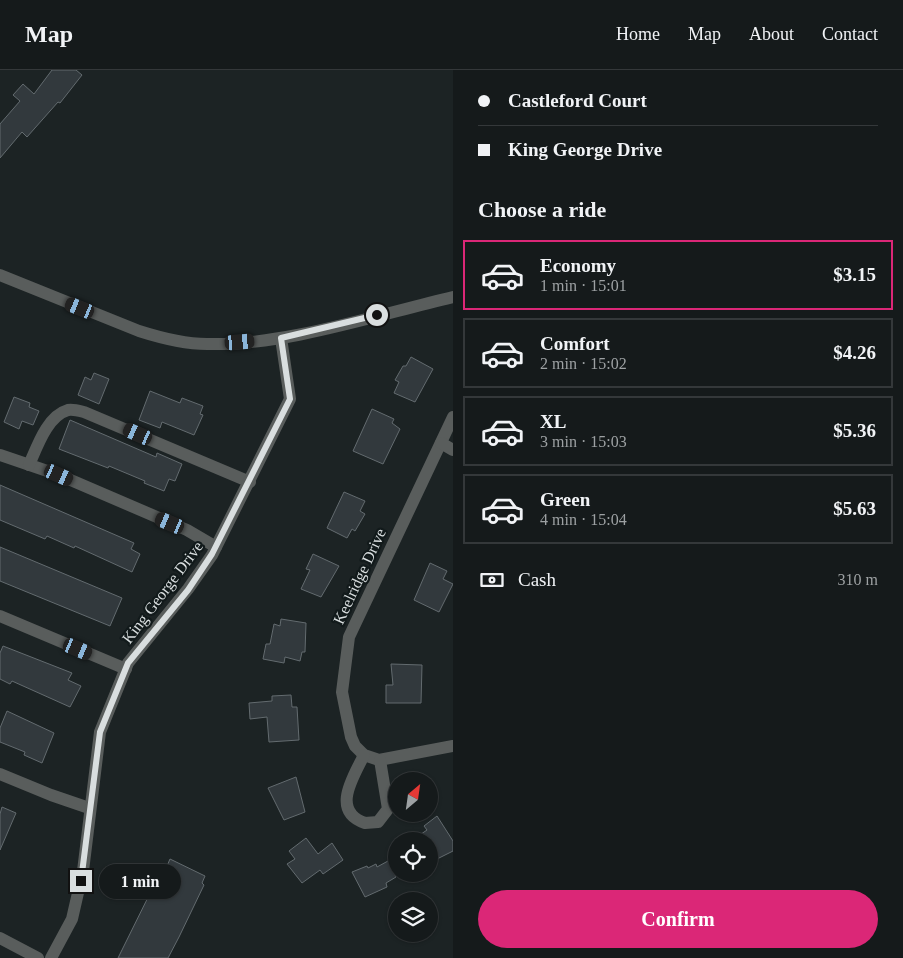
<!DOCTYPE html>
<meta charset="utf-8">
<style>
body{margin:0;font-family:"Times New Roman",serif;background:#222728;color:#f1f3f6;height:100vh;display:flex;flex-direction:column;font-size:19px;white-space:nowrap}
*{box-sizing:border-box;margin:0}
p{font-size:16px;color:#9da1a3}
.icon{flex:none;width:28px;height:28px;fill:none;stroke:currentColor;stroke-width:2;stroke-linecap:round;stroke-linejoin:round}
.map{position:relative;flex:1;overflow:hidden}
.panel{display:flex;flex-direction:column;background:#151a1b;width:450px}
.panel>*{flex:none}
.top-card{display:grid;align-content:center;height:110px;padding:0 25px;background:#151a1b}
.needle{width:32px;rotate:29deg}
.tools{position:absolute;left:388px;top:702px;display:grid;gap:10px}
.tools a{display:grid;place-items:center;width:50px;height:50px;border-radius:50%;background:#151a1b;box-shadow:0 1px 4px #0004,0 0 0 1px #34383a;font-size:25px}
.end{position:absolute;width:22px;height:22px;margin:-11px;border:6px solid #d9dedf;background:#111;box-shadow:0 0 0 2px #111}
.from{border-radius:50%}
.bubble{position:absolute;height:35px;border-radius:18px;background:#151a1b;box-shadow:0 1px 4px #0004,0 0 0 1px #34383a;font-size:16px;font-weight:800;line-height:35px;text-align:center}
.car{position:absolute;width:15px;height:30px;margin:-15px -8px;border-radius:6px;box-shadow:0 0 4px 1px #0007;background:linear-gradient(#222 24%,#8ab4d8 0 40%,#222 0 76%,#8ab4d8 0 86%,#222 0)}
.top-card b{display:flex;align-items:center;gap:18px;height:48px;font-size:19px}
.top-card b+b{border-top:1px solid #34383a}
.top-card i{width:12px;height:12px;background:#f1f3f6}
ul{padding:0;list-style:none}
li{display:flex;align-items:center;gap:15px;height:70px;margin:0 10px 8px;padding:0 15px;border:2px solid #34383a;border-radius:0px}
li div{flex:1}
li b{display:block;font-size:19px}
li em{font-style:normal;font-weight:800}
li.active{border-color:#db2777}
li>.icon{width:45px;height:45px;stroke-width:1.5}
h2{padding:0 25px;font-size:22px;line-height:60px}
.pay{display:flex;align-items:center;gap:12px;height:55px;padding:0 25px;font-size:19px}
.pay p{margin-inline-start:auto}
.action{display:flex;gap:10px;margin-top:auto;padding:10px 25px}
.action a{flex:1;height:58px;border-radius:30px;background:#db2777;color:#fff;font-size:20px;font-weight:800;line-height:58px;text-align:center}
header{display:flex;align-items:center;gap:30px;box-sizing:border-box;height:70px;padding:0 25px;background:#151a1b;border-bottom:1px solid #34383a}
header strong{font-size:24px}
nav{display:flex;gap:28px;margin-inline-start:auto;font-size:18px}
main{display:flex;flex:1;min-height:0}
.map>svg:first-child{display:block}
</style>
<header>
<strong>Map</strong>
<nav><a>Home</a><a>Map</a><a>About</a><a>Contact</a></nav>
</header>
<main>
<div class="map">
<svg width="453" height="888" viewBox="0 0 453 888">
<rect width="100%" height="100%" fill="#1c2324"/>
<g fill="#32393d" stroke="#636b6f">
<path d="M52,0H76L82,5L60,33L58,32L27,67L22,62L0,88V54L20,31L13,25L23,14L34,24Z"/>
<path d="M411,287L433,299L415,332L394,323L399,312L395,310L403,296H406Z"/>
<path d="M94,303L109,309L99,334L78,325L85,307L91,310Z"/>
<path d="M150,321L180,333L182,328L203,336L200,344L203,345L194,365L162,352L160,358L139,350Z"/>
<path d="M14,327L30,333L29,337L39,341L33,355L22,351L19,359L4,352Z"/>
<path d="M372,339L394,349L392,353L400,359L383,394L353,381Z"/>
<path d="M70,350L156,387L157,383L182,394L175,411L169,409L164,421L144,413L145,411L109,396L108,398L59,379Z"/>
<path d="M0,415L134,473L131,479L140,484L132,502L75,476L74,478L47,466L45,469L0,450Z"/>
<path d="M344,422L365,431L360,441L365,444L355,461L352,459L347,468L327,458Z"/>
<path d="M0,477L122,528L110,556L0,511Z"/>
<path d="M313,484L339,496L321,527L301,519L310,500L306,499Z"/>
<path d="M430,493L447,501L443,509L453,514L439,542L414,530Z"/>
<path d="M281,549L306,553L305,582H302L300,591L285,587L284,593L263,589L266,574H270L274,554L280,556Z"/>
<path d="M3,576L72,603L68,610L81,616L70,637L12,611L10,614L0,609V583Z"/>
<path d="M391,594L422,595L421,633H386V615H393Z"/>
<path d="M291,625L292,637H297L299,670L269,672L267,647L250,649L249,633L272,631V626Z"/>
<path d="M7,641L54,663L42,693L24,685L25,682L0,672V658Z"/>
<path d="M296,707L305,742L284,750L268,718Z"/>
<path d="M2,737L16,743L0,780V744Z"/>
<path d="M437,746L453,771V781L429,793L430,771H411L427,760L424,756Z"/>
<path d="M306,768L318,784L332,773L343,790L323,804L320,800L302,813L287,794L295,789L289,781Z"/>
<path d="M170,789L205,806L202,813L204,815L179,867L168,888H118L164,795L167,796Z"/>
<path d="M388,791L396,807L386,813L387,817L365,827L352,802L367,796L368,798L376,794L377,797Z"/>
</g>
<g fill="none" stroke-linecap="round" stroke-linejoin="round">
<g stroke="#595d5c" stroke-width="12">
<path d="M0,205L139,261C161,268 184,274 207,274C285,276 376,245 453,227"/>
<path d="M453,347L349,567L342,622L351,667L355,676L364,685L379,690L453,676"/>
<path d="M441,373L453,380"/>
<path d="M0,385L59,405L187,460L216,477"/>
<path d="M29,395C37,377 47,346 68,340C73,339 80,341 84,342L250,412"/>
<path d="M0,546L126,599"/>
<path d="M364,685C354,706 330,741 365,753L378,752L388,739L380,690"/>
<path d="M0,704L51,725L89,738"/>
<path d="M0,868L38,888"/>
<path d="M51,888L72,849L83,801L100,662L128,593L188,519L212,485L290,329L281,268"/>
</g>
</g>
<g fill="none" stroke-linecap="round" stroke-linejoin="round">
<path stroke="#d9dedf" stroke-width="6" d="M81,811L100,662L128,593L188,520L212,484L290,329L281,268L377,245"/>
</g>
<g text-anchor="middle" stroke-width="4.5" stroke-linejoin="round" paint-order="stroke">
<g font-size="16" fill="#d9dedf" stroke="#121a1b">
<text transform="translate(359 506) rotate(-65)" y="6">Keelridge Drive</text>
<text transform="translate(162 522) rotate(-53)" y="6">King George Drive</text>
</g>
</g>
</svg>
<div class="tools">
<a><svg class="needle" viewBox="-14 -14 28 28"><path d="M0-13l5 13h-10z" fill="#e53935"/><path d="M0 13l5-13h-10z" fill="#9da1a3"/></svg></a>
<a><svg class="icon" aria-label="locate" viewBox="0 0 24 24"><circle cx="12" cy="12" r="6"/><path d="M12 2v4M12 18v4M2 12h4M18 12h4"/></svg></a>
<a><svg class="icon" aria-label="layers" viewBox="0 0 24 24"><path d="M12 4l9 5-9 5-9-5zM3 14l9 5 9-5"/></svg></a>
</div>
<i class="end from" style="left:377px;top:245px"></i>
<i class="end" style="left:81px;top:811px"></i>
<div class="bubble" style="left:99px;top:794px;width:82px">1 min</div>
<i class="car" style="left:80px;top:238px;rotate:292deg"></i>
<i class="car" style="left:240px;top:272px;rotate:85deg"></i>
<i class="car" style="left:138px;top:364px;rotate:294deg"></i>
<i class="car" style="left:59px;top:405px;rotate:114deg"></i>
<i class="car" style="left:170px;top:453px;rotate:293deg"></i>
<i class="car" style="left:78px;top:579px;rotate:113deg"></i>
</div>
<section class="panel">
<div class="top-card">
<b><i class="from"></i>Castleford Court</b>
<b><i></i>King George Drive</b>
</div>
<h2>Choose a ride</h2>
<ul>
<li class="active"><svg class="icon" aria-label="car" viewBox="0 0 24 24"><path d="M5 17H2v-5l4-1 3-4h7l3 4 3 1v5h-3M9 17h6M6 11h13"/><circle cx="7" cy="17" r="2"/><circle cx="17" cy="17" r="2"/></svg><div><b>Economy</b><p>1 min · 15:01</p></div><em>$3.15</em></li>
<li><svg class="icon" aria-label="car" viewBox="0 0 24 24"><path d="M5 17H2v-5l4-1 3-4h7l3 4 3 1v5h-3M9 17h6M6 11h13"/><circle cx="7" cy="17" r="2"/><circle cx="17" cy="17" r="2"/></svg><div><b>Comfort</b><p>2 min · 15:02</p></div><em>$4.26</em></li>
<li><svg class="icon" aria-label="car" viewBox="0 0 24 24"><path d="M5 17H2v-5l4-1 3-4h7l3 4 3 1v5h-3M9 17h6M6 11h13"/><circle cx="7" cy="17" r="2"/><circle cx="17" cy="17" r="2"/></svg><div><b>XL</b><p>3 min · 15:03</p></div><em>$5.36</em></li>
<li><svg class="icon" aria-label="car" viewBox="0 0 24 24"><path d="M5 17H2v-5l4-1 3-4h7l3 4 3 1v5h-3M9 17h6M6 11h13"/><circle cx="7" cy="17" r="2"/><circle cx="17" cy="17" r="2"/></svg><div><b>Green</b><p>4 min · 15:04</p></div><em>$5.63</em></li>
</ul>
<div class="pay"><svg class="icon" aria-label="cash" viewBox="0 0 24 24"><path d="M3 7h18v10H3z"/><circle cx="12" cy="12" r="2"/></svg>Cash<p>310 m</p></div>
<div class="action"><a>Confirm</a></div>
</section>
</main>
